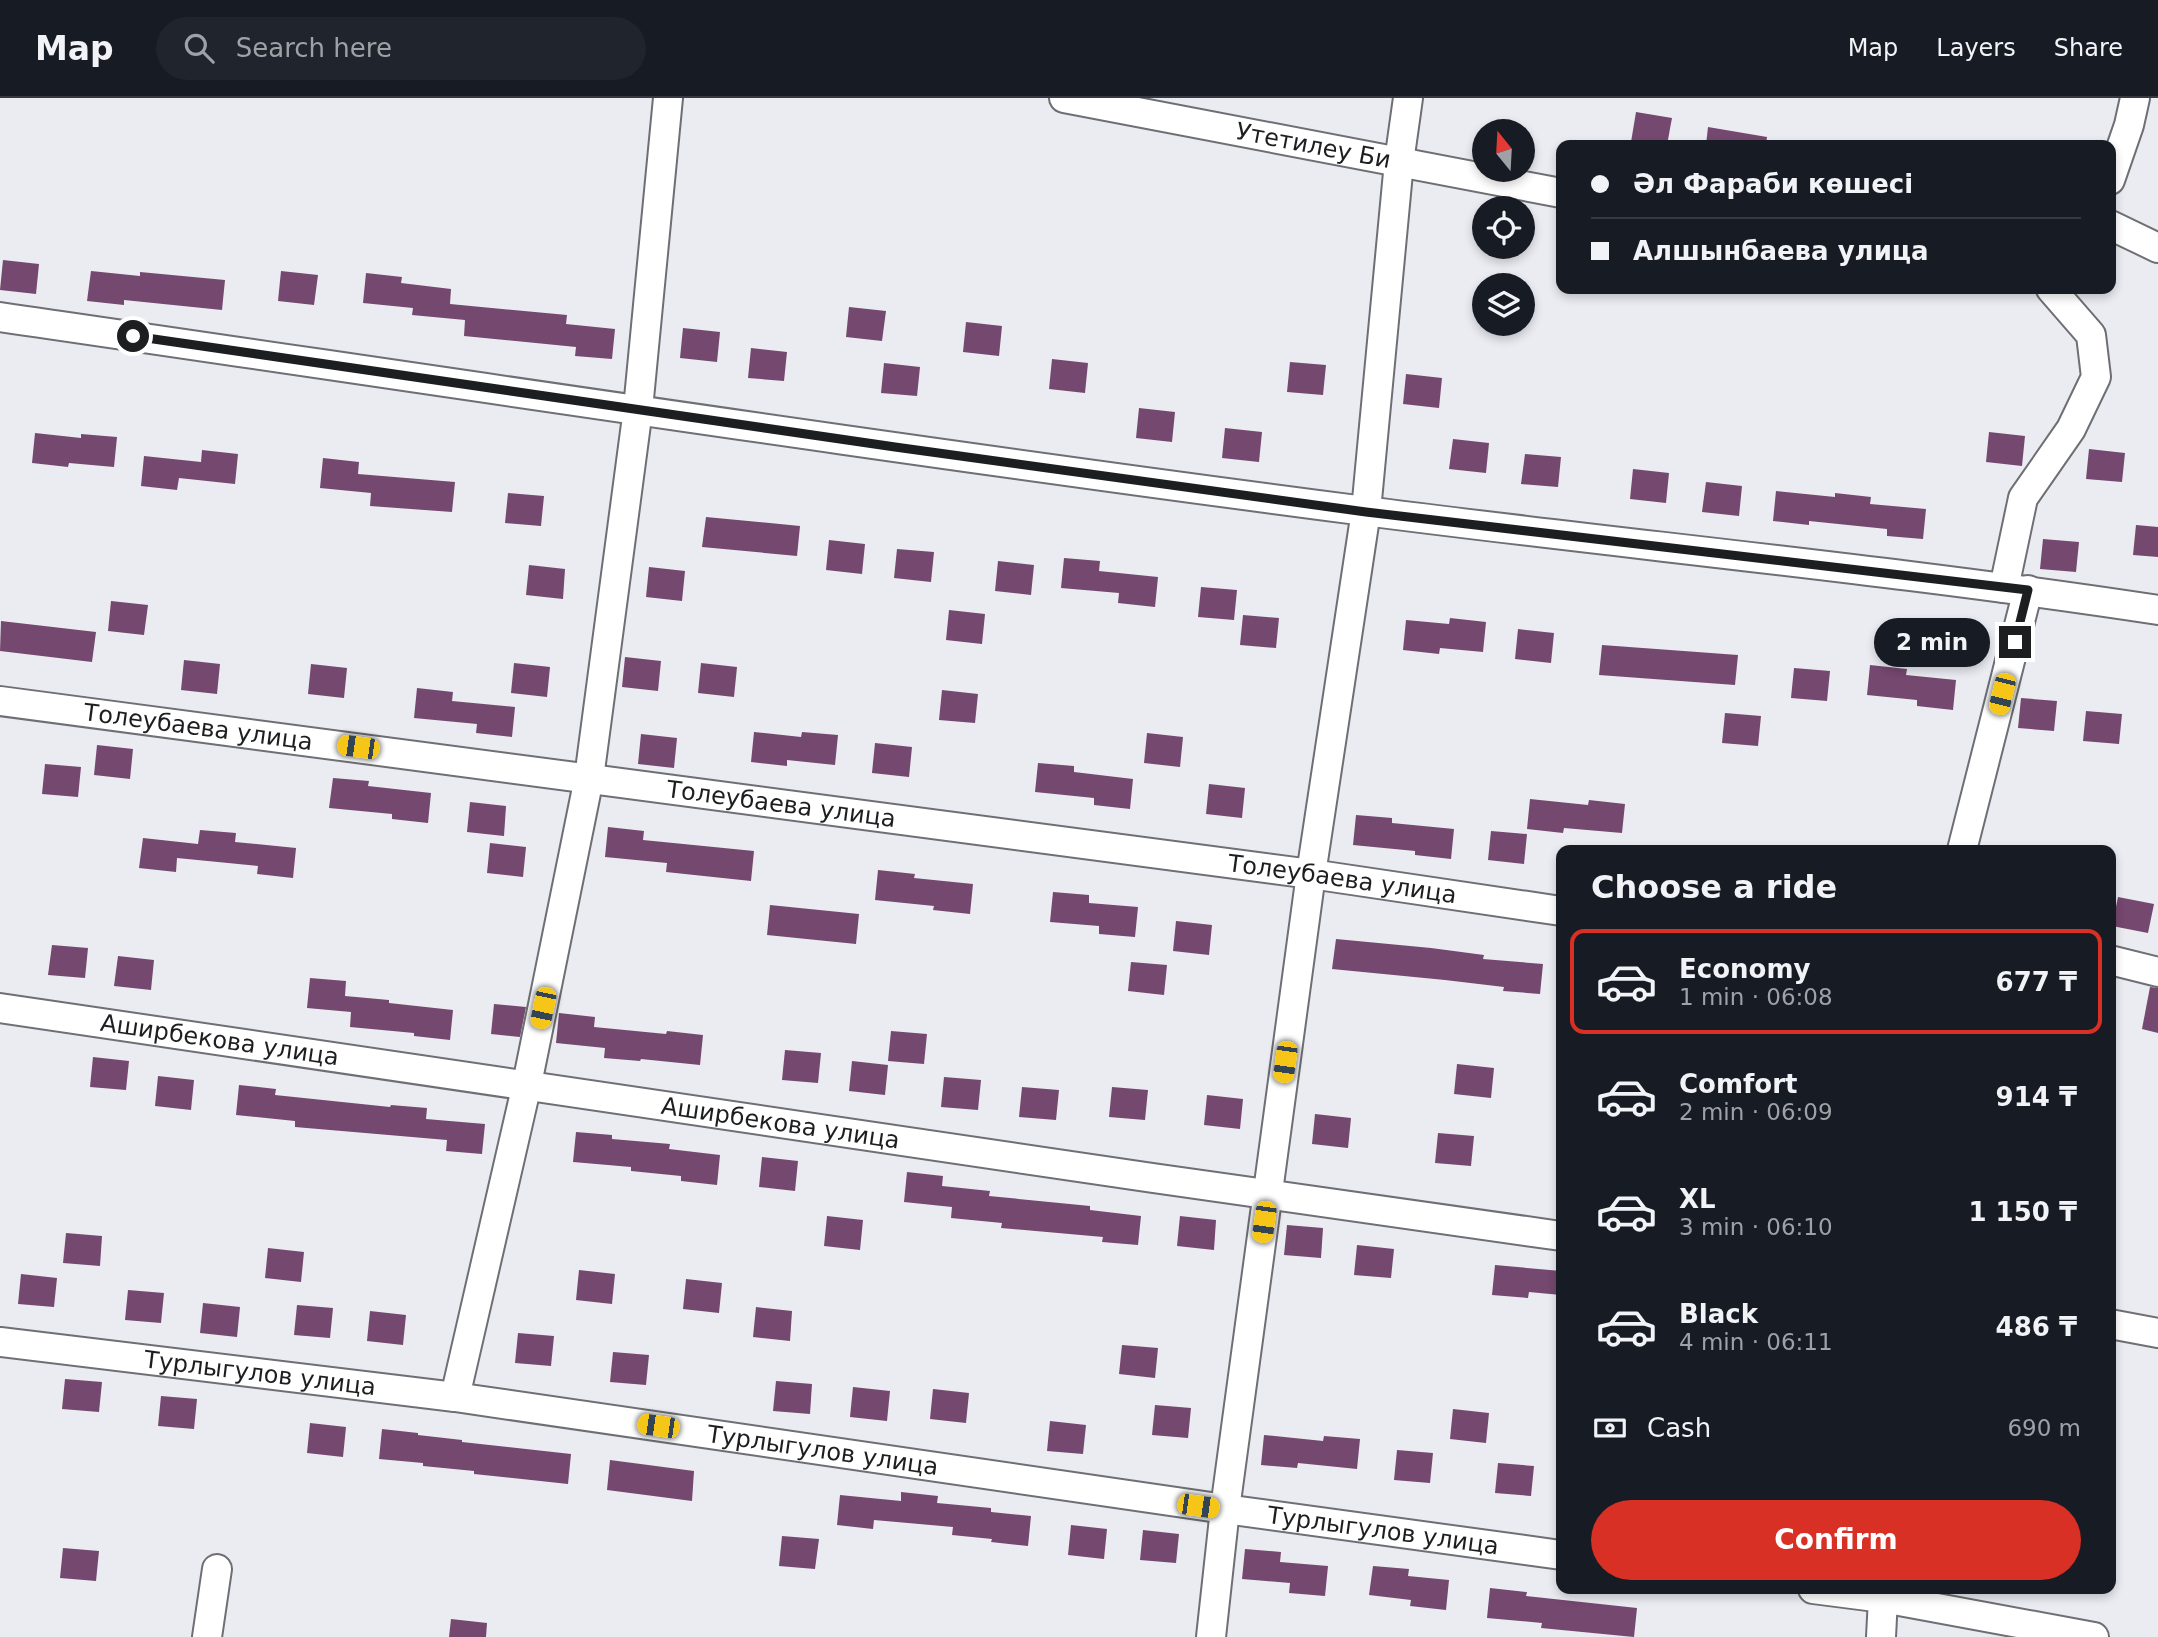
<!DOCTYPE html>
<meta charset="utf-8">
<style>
body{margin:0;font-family:"DejaVu Sans",sans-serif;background:#20242c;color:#f1f3f6;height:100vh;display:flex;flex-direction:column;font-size:26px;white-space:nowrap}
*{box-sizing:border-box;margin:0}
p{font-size:23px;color:#9ea1a6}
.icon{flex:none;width:38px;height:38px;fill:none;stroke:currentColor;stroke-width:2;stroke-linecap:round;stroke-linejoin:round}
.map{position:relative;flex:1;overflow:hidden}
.sheet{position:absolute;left:1556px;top:747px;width:560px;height:749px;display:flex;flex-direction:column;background:#171b24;border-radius:14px;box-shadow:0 4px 10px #0003}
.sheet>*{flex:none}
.guide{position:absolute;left:1556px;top:42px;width:560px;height:154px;border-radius:14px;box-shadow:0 4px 10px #0003;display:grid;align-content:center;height:154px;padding:0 35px;background:#171b24}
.needle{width:46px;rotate:342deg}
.buttons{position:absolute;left:1472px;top:21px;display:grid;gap:14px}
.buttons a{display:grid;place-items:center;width:63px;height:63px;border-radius:50%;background:#171b24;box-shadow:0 4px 10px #0003;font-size:35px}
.end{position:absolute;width:32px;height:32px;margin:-16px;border:9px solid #1d1e20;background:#fff;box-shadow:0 0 0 4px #fff}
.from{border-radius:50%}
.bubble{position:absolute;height:49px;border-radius:24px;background:#171b24;box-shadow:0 4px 10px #0003;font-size:23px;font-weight:700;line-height:49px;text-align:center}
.car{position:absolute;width:21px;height:42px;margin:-21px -10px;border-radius:9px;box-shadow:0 0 5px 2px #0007;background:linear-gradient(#f5c518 24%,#345 0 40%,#f5c518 0 76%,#345 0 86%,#f5c518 0)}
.guide b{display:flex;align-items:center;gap:24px;height:66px;font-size:26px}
.guide b+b{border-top:2px solid #363941}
.guide i{width:18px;height:18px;background:#f1f3f6}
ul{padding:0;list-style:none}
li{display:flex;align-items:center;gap:21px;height:105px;margin:0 14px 10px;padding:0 21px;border:4px solid transparent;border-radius:14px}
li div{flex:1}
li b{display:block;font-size:26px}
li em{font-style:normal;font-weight:700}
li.active{border-color:#d93025}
li>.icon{width:63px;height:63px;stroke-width:1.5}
h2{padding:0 35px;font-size:32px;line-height:84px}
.pay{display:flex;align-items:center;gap:18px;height:77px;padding:0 35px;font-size:26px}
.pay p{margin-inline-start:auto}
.cta{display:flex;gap:14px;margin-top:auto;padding:14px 35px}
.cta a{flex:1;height:80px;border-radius:42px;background:#d93025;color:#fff;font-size:28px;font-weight:700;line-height:80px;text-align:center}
header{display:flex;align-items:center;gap:42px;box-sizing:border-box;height:98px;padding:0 35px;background:#171b24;border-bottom:2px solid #363941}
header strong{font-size:33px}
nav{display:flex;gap:38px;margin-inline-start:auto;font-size:24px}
.search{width:490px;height:63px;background:#20242c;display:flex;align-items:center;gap:18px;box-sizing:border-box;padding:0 24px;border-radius:38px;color:#9ea1a6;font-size:26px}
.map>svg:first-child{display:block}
</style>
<header>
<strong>Map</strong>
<div class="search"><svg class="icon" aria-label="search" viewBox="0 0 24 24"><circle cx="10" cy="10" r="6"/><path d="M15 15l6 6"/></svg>Search here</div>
<nav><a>Map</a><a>Layers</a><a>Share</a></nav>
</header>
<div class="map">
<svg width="2158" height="1539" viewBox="0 0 2158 1539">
<rect width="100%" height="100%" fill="#ebecf2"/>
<g fill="#75486f">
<path d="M1636,14L1672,20L1667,47L1631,44Z"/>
<path d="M1708,29L1767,39L1766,47H1706Z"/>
<path d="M3,162L39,166L36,196L0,192Z"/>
<path d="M91,173L140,178V174L225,182L222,212L124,202V207L87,203Z"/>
<path d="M281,173L318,177L314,207L278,203Z"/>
<path d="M366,175L402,179L401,185L451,191L450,206L567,217L566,226L615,231L612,261L575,258L576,249L464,238L465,222L412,217L413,210L363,205Z"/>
<path d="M849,209L886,213L882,243L846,239Z"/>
<path d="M966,224L1002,228L999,258L963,254Z"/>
<path d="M683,230L720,234L717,264L680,260Z"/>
<path d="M751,250L787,254L784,283L748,280Z"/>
<path d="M1052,261L1088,265L1085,295L1049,291Z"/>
<path d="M1290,264L1326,267L1323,297L1287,294Z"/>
<path d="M884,265L920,269L917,298L881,295Z"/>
<path d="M1406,276L1442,280L1439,310L1403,306Z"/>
<path d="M1139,310L1175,314L1172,344L1136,340Z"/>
<path d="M1225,330L1262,334L1259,364L1222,360Z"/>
<path d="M1989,334L2025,338L2022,368L1986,364Z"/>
<path d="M35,335L81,340V336L117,339L114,369L69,365L68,369L32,365Z"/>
<path d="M1453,341L1489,345L1486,375L1449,371Z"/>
<path d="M2089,351L2125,355L2122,384L2086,381Z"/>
<path d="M202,352L238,356L235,386L179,380L177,392L141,388L144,358L201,364Z"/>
<path d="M1525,356L1561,359L1558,389L1521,386Z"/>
<path d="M323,360L359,364L358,376L455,384L452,414L370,408L371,395L320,390Z"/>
<path d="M1633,371L1669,375L1666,405L1630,401Z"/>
<path d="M1706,384L1742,388L1739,418L1702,414Z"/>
<path d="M1776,393L1835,399V395L1871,399L1870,406L1926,411L1923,441L1887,438V431L1809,423V427L1773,423Z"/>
<path d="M508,395L544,398L541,428L505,425Z"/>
<path d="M706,419L800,428L797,458L702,449Z"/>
<path d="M2136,427L2158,429V459L2133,457Z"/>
<path d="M2043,441L2079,444L2076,474L2040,471Z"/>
<path d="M829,442L865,446L862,476L826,472Z"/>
<path d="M897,451L934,454L931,484L894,480Z"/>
<path d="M1064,460L1100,463L1099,473L1158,479L1155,509L1118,505L1119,495L1061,490Z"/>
<path d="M998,463L1034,467L1031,497L995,493Z"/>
<path d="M529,467L565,471L563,501L526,497Z"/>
<path d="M649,469L685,473L682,503L646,499Z"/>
<path d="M1201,489L1237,492L1234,522L1198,519Z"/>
<path d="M111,503L148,507L144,537L108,533Z"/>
<path d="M949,512L985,516L982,546L946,542Z"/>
<path d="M1243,517L1279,520L1276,550L1240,547Z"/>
<path d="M1450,520L1486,524L1483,554L1440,550L1439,556L1403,552L1406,522L1449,526Z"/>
<path d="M1,523L96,534L92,564L0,553Z"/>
<path d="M1518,531L1554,535L1551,565L1515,561Z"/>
<path d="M1602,547L1738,557L1735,587L1599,577Z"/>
<path d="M625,559L661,563L658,593L622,589Z"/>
<path d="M184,562L220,566L217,596L181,592Z"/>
<path d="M514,565L550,569L547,599L511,595Z"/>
<path d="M701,565L737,569L734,599L698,595Z"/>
<path d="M311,566L347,570L344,600L308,596Z"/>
<path d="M1870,567L1907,571L1906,577L1956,582L1953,612L1917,608V602L1867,597Z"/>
<path d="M1794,570L1830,573L1827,603L1791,600Z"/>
<path d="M417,590L453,594L452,603L515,609L512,639L476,635L477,626L414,620Z"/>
<path d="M942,592L978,596L975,625L939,622Z"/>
<path d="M2021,600L2057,603L2054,633L2018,630Z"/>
<path d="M2086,613L2122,616L2119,646L2083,643Z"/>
<path d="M1725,615L1761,618L1758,648L1722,645Z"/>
<path d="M754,634L801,639L802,634L838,637L835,667L787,662V668L751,664Z"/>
<path d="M1147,635L1183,639L1180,669L1144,665Z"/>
<path d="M641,636L677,640L674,670L638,666Z"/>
<path d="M875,645L912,649L909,679L872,675Z"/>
<path d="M97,647L133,651L130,681L94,677Z"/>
<path d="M1038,665L1074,668V674L1133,681L1130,711L1094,707V700L1035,694Z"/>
<path d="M45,666L81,669L78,699L42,696Z"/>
<path d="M333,680L369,683L368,688L431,695L428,725L392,721V716L329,710Z"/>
<path d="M1209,686L1245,690L1242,720L1206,716Z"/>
<path d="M1530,701L1588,707L1589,702L1625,706L1622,735L1564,730L1563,735L1527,731Z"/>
<path d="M470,704L506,708L504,738L467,734Z"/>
<path d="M1356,717L1392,720V725L1454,731L1451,761L1415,757V753L1353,747Z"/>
<path d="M608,729L644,733L643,742L754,753L751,783L666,774L667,765L605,759Z"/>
<path d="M200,732L236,735L235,744L296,750L293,780L257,776L258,768L177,760L176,774L139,770L143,740L198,746Z"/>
<path d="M1491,733L1527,736L1524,766L1488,762Z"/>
<path d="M490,745L526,749L523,779L487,775Z"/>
<path d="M878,772L915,776L914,780L973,786L970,816L933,812L934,808L875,802Z"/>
<path d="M1053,794L1089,797V805L1138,809L1135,839L1099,836V828L1050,824Z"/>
<path d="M2118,799L2154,806L2148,835L2112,828Z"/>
<path d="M770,807L859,816L856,846L767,837Z"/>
<path d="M1176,823L1212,827L1209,857L1173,853Z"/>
<path d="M1336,841L1431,850L1484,857L1483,861L1543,866L1540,896L1503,893L1504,889L1445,882L1332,871Z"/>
<path d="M52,847L88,850L85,880L48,877Z"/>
<path d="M118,858L154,862L151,892L114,888Z"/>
<path d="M1131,864L1167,867L1164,897L1128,893Z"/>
<path d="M310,880L346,883L345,898L389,902V905L453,912L450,942L414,938V935L350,929L351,914L307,910Z"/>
<path d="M2150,889L2158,890V935L2142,931Z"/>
<path d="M494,906L526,909L520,939L491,936Z"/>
<path d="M559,915L595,919L594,929L666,936L667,933L703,937L700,967L641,961L640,963L604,960L605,950L556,945Z"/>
<path d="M891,933L927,936L924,966L888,963Z"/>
<path d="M785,952L821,955L818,985L782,982Z"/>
<path d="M93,959L129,963L126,992L90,989Z"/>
<path d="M852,963L888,967L885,997L849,993Z"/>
<path d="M1457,966L1494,970L1491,1000L1454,996Z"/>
<path d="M158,978L194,982L191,1012L155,1008Z"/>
<path d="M944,979L981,982L978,1012L941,1009Z"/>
<path d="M239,987L276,991L275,997L390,1009L391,1007L427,1010L426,1021L485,1026L482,1056L446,1053L447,1042L295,1029V1023L236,1017Z"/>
<path d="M1022,989L1059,992L1056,1022L1019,1019Z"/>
<path d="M1112,989L1148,992L1145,1022L1109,1019Z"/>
<path d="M1207,997L1243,1001L1240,1031L1204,1027Z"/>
<path d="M1315,1016L1351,1020L1348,1050L1312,1046Z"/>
<path d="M576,1034L612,1037V1041L670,1046L669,1051L720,1057L717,1087L681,1083V1078L631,1073V1069L573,1064Z"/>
<path d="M1438,1035L1474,1038L1471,1068L1435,1065Z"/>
<path d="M762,1059L798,1063L795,1093L759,1089Z"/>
<path d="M907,1074L943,1078L942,1088L990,1093L989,1098L1090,1108V1112L1141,1118L1138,1147L1102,1144L1103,1139L1001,1130L1002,1125L951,1120L952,1109L904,1104Z"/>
<path d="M827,1118L863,1122L860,1152L824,1148Z"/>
<path d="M1180,1118L1216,1122L1214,1152L1177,1148Z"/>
<path d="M1287,1127L1323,1130L1321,1160L1284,1157Z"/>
<path d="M66,1135L102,1138L100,1168L63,1165Z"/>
<path d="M1357,1147L1394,1151L1391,1180L1354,1177Z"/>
<path d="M268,1150L304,1154L301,1184L265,1180Z"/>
<path d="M1495,1167L1561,1173V1197L1529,1194L1528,1200L1492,1197Z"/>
<path d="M579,1172L615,1176L612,1206L576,1202Z"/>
<path d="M21,1176L57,1180L54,1209L18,1206Z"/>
<path d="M686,1181L722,1185L719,1215L683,1211Z"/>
<path d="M128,1192L164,1195L161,1225L125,1222Z"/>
<path d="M203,1205L240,1209L237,1239L200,1235Z"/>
<path d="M297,1207L333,1210L330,1240L294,1237Z"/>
<path d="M756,1209L792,1213L790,1243L753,1239Z"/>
<path d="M370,1213L406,1217L403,1247L367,1243Z"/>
<path d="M518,1235L554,1238L551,1268L515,1265Z"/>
<path d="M1122,1247L1158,1250L1155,1280L1119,1276Z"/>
<path d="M613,1254L649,1257L646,1287L610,1284Z"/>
<path d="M65,1281L102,1284L99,1314L62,1311Z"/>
<path d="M776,1283L812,1286L810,1316L773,1313Z"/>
<path d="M853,1289L890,1293L887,1323L850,1319Z"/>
<path d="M933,1291L969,1295L966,1325L930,1321Z"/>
<path d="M161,1298L197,1301L194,1331L158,1328Z"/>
<path d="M1155,1307L1191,1310L1188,1340L1152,1337Z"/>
<path d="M1453,1311L1489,1315L1486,1345L1450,1341Z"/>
<path d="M1050,1323L1086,1327L1083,1356L1047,1353Z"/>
<path d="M310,1325L346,1329L343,1359L307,1355Z"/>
<path d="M382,1331L418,1335V1337L462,1342V1344L571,1356L568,1386L474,1376V1373L423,1368V1365L379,1361Z"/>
<path d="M1264,1337L1323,1343L1324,1338L1360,1341L1357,1371L1298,1365L1297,1370L1261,1367Z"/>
<path d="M1397,1352L1433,1355L1430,1385L1394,1382Z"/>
<path d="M610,1362L694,1373L692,1403L607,1392Z"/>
<path d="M1498,1365L1534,1368L1531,1398L1495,1395Z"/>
<path d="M901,1394L938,1398L937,1405L991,1410V1414L1031,1418L1028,1448L991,1444L992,1441L952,1437L953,1429L874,1422L873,1431L837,1427L840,1397L901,1403Z"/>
<path d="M1071,1427L1107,1431L1104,1461L1068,1457Z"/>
<path d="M1143,1432L1179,1436L1176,1465L1140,1462Z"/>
<path d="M782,1438L819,1441L815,1471L779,1468Z"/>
<path d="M63,1450L99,1453L96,1483L60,1480Z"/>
<path d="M1245,1451L1281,1454L1280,1464L1328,1468L1325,1498L1289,1495L1290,1485L1242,1481Z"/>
<path d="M1373,1468L1409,1471L1408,1478L1449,1482L1446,1512L1410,1508L1411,1502L1369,1497Z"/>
<path d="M1490,1490L1527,1494L1526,1498L1637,1510L1634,1539L1541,1530L1542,1525L1487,1520Z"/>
<path d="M451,1521L487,1525L486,1539H449Z"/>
</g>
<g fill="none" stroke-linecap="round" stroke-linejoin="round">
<defs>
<g id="minor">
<path id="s1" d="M1064,0L1561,95"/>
<path d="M2110,82L2129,27L2135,0"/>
<path d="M2110,127L2158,150"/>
<path d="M0,219C455,285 909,354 1365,413C1629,447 1895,472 2158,512"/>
<path d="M2004,490L2023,400L2071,331L2096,279L2091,237L2051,191"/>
<path id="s2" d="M0,603L1311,776L1561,813"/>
<path d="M1962,752L2028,492"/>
<path d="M2110,862L2158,874"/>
<path id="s3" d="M0,910C520,985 1040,1066 1561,1138"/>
<path d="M2110,1226L2158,1235"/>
<path id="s4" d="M0,1244L455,1299L1225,1411L1561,1457"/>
<path d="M455,1299L527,986L589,680L638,311L668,0"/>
<path d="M1813,1491L1883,1500L2094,1539"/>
<path d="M207,1539L217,1471"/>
<path d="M1211,1539L1225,1411L1311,776L1366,413L1399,64L1408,0"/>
<path d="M1881,1539L1883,1500L1881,1491"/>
</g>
</defs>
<use href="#minor" stroke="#6e6f74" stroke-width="32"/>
<use href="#minor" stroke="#fff" stroke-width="28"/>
</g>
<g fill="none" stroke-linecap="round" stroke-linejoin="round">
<path stroke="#1d1e20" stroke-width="9" d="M133,238L895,349L1366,414L2028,492L2015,544"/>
</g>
<g text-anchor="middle" stroke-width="7" stroke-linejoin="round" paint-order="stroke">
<g font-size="24" fill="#1d1e20" stroke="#ebecf2">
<text dy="8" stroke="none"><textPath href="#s1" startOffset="254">Утетилеу Би</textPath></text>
<text dy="8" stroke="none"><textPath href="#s2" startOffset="200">Толеубаева улица</textPath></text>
<text dy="8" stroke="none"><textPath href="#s2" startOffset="788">Толеубаева улица</textPath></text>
<text dy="8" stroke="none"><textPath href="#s2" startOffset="1354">Толеубаева улица</textPath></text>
<text dy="8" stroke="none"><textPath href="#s3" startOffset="222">Аширбекова улица</textPath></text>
<text dy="8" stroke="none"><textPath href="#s3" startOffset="789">Аширбекова улица</textPath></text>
<text dy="8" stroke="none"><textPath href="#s4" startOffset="262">Турлыгулов улица</textPath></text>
<text dy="8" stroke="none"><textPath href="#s4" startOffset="830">Турлыгулов улица</textPath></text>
<text dy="8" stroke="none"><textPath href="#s4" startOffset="1396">Турлыгулов улица</textPath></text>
</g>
</g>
</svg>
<div class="buttons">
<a><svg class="needle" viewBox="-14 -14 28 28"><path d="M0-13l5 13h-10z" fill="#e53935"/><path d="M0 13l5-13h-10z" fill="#9ea1a6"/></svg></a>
<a><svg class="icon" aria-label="locate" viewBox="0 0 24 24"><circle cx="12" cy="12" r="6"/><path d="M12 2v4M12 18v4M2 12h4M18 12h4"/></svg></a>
<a><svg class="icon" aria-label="layers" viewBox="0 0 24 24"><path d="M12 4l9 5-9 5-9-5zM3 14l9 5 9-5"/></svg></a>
</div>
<i class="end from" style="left:133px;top:238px"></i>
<i class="end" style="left:2015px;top:544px"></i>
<div class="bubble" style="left:1874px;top:520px;width:116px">2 min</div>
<i class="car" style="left:2002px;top:596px;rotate:194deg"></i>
<i class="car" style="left:358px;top:649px;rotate:278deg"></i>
<i class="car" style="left:543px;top:910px;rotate:192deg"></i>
<i class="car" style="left:1285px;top:964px;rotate:188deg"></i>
<i class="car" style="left:1264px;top:1124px;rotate:188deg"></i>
<i class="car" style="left:658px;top:1328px;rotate:278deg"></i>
<i class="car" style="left:1198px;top:1408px;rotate:98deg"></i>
<div class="guide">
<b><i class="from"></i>Әл Фараби көшесі</b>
<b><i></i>Алшынбаева улица</b>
</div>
<section class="sheet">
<h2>Choose a ride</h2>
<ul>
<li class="active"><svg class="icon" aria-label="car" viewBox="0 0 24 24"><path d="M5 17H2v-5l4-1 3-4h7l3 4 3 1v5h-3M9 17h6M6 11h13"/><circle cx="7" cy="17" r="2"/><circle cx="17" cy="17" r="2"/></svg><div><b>Economy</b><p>1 min · 06:08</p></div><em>677 ₸</em></li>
<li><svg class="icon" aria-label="car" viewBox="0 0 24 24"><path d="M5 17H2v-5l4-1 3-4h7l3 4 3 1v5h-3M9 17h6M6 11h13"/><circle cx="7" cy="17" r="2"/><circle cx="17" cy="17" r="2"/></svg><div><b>Comfort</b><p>2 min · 06:09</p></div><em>914 ₸</em></li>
<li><svg class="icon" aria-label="car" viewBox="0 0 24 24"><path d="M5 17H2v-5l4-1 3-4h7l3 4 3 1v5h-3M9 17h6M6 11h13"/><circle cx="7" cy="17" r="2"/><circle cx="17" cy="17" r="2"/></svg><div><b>XL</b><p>3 min · 06:10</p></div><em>1 150 ₸</em></li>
<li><svg class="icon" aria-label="car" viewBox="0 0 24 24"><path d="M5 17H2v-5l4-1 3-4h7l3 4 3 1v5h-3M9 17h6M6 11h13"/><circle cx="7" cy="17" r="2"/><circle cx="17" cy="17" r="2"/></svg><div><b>Black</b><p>4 min · 06:11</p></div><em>486 ₸</em></li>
</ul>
<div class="pay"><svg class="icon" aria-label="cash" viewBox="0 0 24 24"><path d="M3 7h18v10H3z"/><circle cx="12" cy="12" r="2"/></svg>Cash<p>690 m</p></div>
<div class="cta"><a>Confirm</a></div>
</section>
</div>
